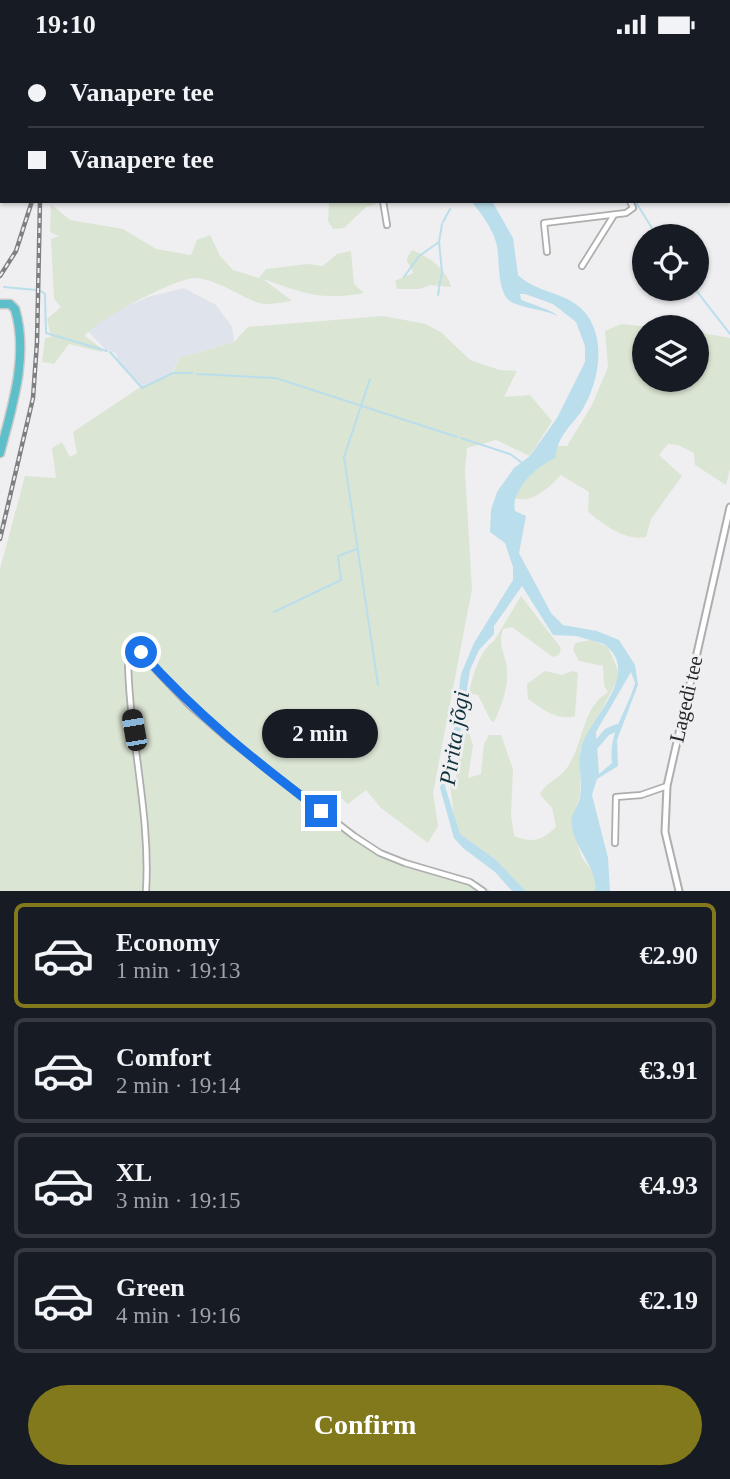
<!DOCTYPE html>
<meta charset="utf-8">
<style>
body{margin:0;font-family:"Times New Roman",serif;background:#242831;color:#f1f3f6;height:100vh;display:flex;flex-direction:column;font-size:26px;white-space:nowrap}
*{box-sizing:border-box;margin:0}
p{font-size:23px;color:#9ea1a6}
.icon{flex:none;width:38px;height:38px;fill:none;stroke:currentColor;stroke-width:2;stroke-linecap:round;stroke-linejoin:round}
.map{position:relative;height:842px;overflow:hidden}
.panel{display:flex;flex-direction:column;background:#171b24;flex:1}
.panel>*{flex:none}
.guide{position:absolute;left:0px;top:0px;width:732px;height:154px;box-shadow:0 2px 5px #0004;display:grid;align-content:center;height:154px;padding:0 28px;background:#171b24}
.controls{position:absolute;left:632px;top:175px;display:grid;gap:14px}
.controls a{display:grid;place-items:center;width:77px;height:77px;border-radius:50%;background:#171b24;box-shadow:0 2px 5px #0004;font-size:35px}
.end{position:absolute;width:32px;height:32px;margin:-16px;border:9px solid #1a73e8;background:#fff;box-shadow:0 0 0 4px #fff}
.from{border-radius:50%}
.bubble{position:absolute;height:49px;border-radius:24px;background:#171b24;box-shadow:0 2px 5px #0004;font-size:23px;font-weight:700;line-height:49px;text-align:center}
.car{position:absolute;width:21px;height:42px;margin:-21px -10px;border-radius:9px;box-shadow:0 0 5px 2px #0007;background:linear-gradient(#222 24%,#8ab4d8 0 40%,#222 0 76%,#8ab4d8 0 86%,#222 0)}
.guide b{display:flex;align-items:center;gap:24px;height:66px;font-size:26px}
.guide b+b{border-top:2px solid #363941}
.guide i{width:18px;height:18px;background:#f1f3f6}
ul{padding:12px 0 0;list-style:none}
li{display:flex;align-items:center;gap:21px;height:105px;margin:0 14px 10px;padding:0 14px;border:4px solid #363941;border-radius:10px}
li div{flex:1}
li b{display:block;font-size:26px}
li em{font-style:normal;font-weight:700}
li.current{border-color:#82781c}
li>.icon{width:63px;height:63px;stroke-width:1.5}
.action{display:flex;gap:14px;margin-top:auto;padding:14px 28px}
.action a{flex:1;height:80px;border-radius:42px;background:#82781c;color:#fff;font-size:28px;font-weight:700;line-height:80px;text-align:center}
.status{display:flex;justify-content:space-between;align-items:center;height:49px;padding:0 35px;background:#171b24;direction:ltr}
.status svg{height:19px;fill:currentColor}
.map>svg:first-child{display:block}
</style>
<div class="status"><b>19:10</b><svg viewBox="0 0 49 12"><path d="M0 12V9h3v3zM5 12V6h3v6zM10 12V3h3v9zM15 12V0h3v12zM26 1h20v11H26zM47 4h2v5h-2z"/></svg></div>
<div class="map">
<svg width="730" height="842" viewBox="0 0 730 842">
<rect width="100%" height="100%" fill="#efeff1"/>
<path fill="#dfe3eb" d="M184,239L216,256L232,278L234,293L179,309L172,324L142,337L119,315L116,304L105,300L88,282L110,265L148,248Z"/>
<g fill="#dbe5d3">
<path d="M329,152H375L376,155L366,158L344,179L333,180L328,172Z"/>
<path d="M51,155L70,171L123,180L156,200L191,206L197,191L210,186L220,207L233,221L259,229L266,220L308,215L323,217L337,205L351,202L354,235L364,244C321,252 303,244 263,230L292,252C283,253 273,255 265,255C248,254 218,229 194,229C177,229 93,272 85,287L101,299L102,303L69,295L54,315L42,313L45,289L51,288L47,270L61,258L54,250L51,190L59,187L50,183Z"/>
<path d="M412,201C429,208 447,220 451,238L430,236L420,240H397L395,232L413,224C411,212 401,217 412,201Z"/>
<path d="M383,267L426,275L442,284L470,311L500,321L517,322L504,348L530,346L552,372L530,407L496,391L467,399L465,422L472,540L433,744L438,777L428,794L381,759L366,741L348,755L341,749L325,761L382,802L478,833L491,842H0V520L25,427L56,429L52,399L62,393L70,408L77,404L73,383L142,337L173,324L179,309L234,293L248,278Z"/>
<path d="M621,275L650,278H644V331H696L697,283L730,289V420L726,436L695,416L694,404L678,396L668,395L659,406L682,427L651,470L646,488C624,492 605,476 588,463L589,443L561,426C548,439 533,455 514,449L515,426L537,408L555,410L557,397H567L592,356L608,318L605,282Z"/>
<path d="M521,547L561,599L559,606L553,608L512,578L503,580C499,594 502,599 506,613C510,635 503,653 494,673L491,672L478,646L472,645L467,677L473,696L468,729L481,725L484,695L489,686H501L513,720L511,766L514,787C533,794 541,792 556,778L552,759L540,745C546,733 562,729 570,714C584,690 583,658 608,643L604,636L603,617L579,612L573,601L575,594L591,591L608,598L620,626L580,701V746L571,775L582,809L595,826V842H526L495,810L460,785L455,775L450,735L457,725C462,693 466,610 494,592Z"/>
<path d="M545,622L562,626L573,622L578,624L575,667C556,672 543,660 528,650L527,635Z"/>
</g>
<path fill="#badeeb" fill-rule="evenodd" d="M471,152H492L513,189L518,226C537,245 571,243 587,266C607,294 598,336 581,363C570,378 556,389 556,409C539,415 510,441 515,462L526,467L519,504L551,564L563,576L597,582L619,591L635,616L638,636L617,691L618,717L597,730L592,746L608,809L610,842H595C598,820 576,801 572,779C569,766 578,759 580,748C583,732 577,715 581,700C588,669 644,625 604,595L576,587L553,586L522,537L494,577V585L479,601L470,621L458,698L445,737L460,785L495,810L526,842H512L495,823L463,799L454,789L440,739L453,688L461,625L474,594L513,531V518L505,494L490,483L491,461L497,443L514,419L530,407L557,369L585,313V297L576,273L553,255L525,245H520L521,251C529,254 554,262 558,267C545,261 528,260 513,254C495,245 501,210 496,193C492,179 481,164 471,152ZM631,623L635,634C627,663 608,683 612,714L599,725L596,683Z"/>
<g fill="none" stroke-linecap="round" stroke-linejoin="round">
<g stroke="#badeeb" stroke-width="2">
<path d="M614,0V2"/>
<path d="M686,0L687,2"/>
<path d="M675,2L677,1"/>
<path d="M635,152L657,187"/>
<path d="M443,173L450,160"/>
<path d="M439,193L442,223L439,238"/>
<path d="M404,228L419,207L439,193L442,175"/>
<path d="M4,238L36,241"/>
<path d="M695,240L730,285"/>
<path d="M41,242L45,245L46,284L107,302"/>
<path d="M438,246L439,240"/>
<path d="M110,303L142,339L173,324H192"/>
<path d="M197,325L276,329L457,388"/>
<path d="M370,330L344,408L378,636"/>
<path d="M461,389L510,405L521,413"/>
<path d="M274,563L341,531L338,507L357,500"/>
</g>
<path stroke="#badeeb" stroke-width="7" d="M595,697L607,683L616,679"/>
<defs>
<g id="minor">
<path d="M365,0V2"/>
<path d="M609,0V2"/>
<path d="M383,152L387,176"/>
<path d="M547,203L544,174L626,164L633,159L630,152"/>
<path d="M582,217L614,166"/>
<path d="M615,794L616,748L641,746L667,737"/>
<path d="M146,842C151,761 127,681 128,600L132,596L189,656L227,689L354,787L380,804L405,814L470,833L483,842"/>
</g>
<g id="tertiary">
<path d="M693,0L694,2"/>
<path d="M679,842L665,783L667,737L730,458"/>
</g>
<path id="trunk" d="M0,255H10L15,260C29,307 12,358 0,404"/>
</defs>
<use href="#minor" stroke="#aeaeaf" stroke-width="8"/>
<use href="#tertiary" stroke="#aeaeaf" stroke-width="9"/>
<use href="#trunk" stroke="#cbcbcb" stroke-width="11"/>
<use href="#minor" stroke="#fff" stroke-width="4.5"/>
<use href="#tertiary" stroke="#fff" stroke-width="5"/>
<use href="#trunk" stroke="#5cbfca" stroke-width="8"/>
<defs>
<g id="rail">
<path d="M43,2V0"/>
<path d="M0,227L16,202L32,152"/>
<path d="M0,490L33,349L37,293L40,152"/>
</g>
</defs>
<use href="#rail" stroke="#7e7f80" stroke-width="4.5"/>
<use href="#rail" stroke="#efeff1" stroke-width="2" stroke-dasharray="5" stroke-linecap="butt"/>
</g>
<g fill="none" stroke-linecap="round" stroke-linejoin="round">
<path stroke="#1a73e8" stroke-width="9" d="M141,603C198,667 254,711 321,762"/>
</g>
<g text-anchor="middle" stroke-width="6" stroke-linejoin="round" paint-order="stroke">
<g font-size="21" fill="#252626" stroke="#efeff1">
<text transform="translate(686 650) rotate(-77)" y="7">Lagedi tee</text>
</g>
<g font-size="23" font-style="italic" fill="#0e313b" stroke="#efeff1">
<text transform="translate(454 689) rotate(-81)" y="8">Pirita jõgi</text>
</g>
</g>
</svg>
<div class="controls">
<a><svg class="icon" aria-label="locate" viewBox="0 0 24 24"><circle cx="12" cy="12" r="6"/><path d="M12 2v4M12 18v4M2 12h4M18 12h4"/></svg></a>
<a><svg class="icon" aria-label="layers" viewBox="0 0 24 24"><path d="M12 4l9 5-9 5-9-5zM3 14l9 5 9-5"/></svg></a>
</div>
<i class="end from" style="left:141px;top:603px"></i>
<i class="end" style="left:321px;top:762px"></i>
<div class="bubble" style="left:262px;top:660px;width:116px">2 min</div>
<i class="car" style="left:134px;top:681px;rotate:350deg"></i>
<div class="guide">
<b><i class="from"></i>Vanapere tee</b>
<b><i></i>Vanapere tee</b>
</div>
</div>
<section class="panel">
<ul>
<li class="current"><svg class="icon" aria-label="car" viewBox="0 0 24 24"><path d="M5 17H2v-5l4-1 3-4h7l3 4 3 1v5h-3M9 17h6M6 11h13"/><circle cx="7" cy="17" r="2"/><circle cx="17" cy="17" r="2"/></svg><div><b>Economy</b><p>1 min · 19:13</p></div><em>€2.90</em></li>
<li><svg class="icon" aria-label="car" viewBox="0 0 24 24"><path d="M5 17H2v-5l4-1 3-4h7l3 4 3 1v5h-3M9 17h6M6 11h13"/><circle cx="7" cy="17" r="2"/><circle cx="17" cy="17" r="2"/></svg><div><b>Comfort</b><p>2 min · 19:14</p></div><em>€3.91</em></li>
<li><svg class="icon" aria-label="car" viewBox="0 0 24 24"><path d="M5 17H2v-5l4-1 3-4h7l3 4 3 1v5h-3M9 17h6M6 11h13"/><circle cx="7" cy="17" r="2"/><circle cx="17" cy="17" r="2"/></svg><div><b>XL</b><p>3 min · 19:15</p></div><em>€4.93</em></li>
<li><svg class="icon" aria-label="car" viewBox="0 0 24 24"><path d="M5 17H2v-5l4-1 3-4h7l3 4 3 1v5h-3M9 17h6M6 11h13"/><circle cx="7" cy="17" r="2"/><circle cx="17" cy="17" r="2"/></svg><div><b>Green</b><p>4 min · 19:16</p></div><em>€2.19</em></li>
</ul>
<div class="action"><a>Confirm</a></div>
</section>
